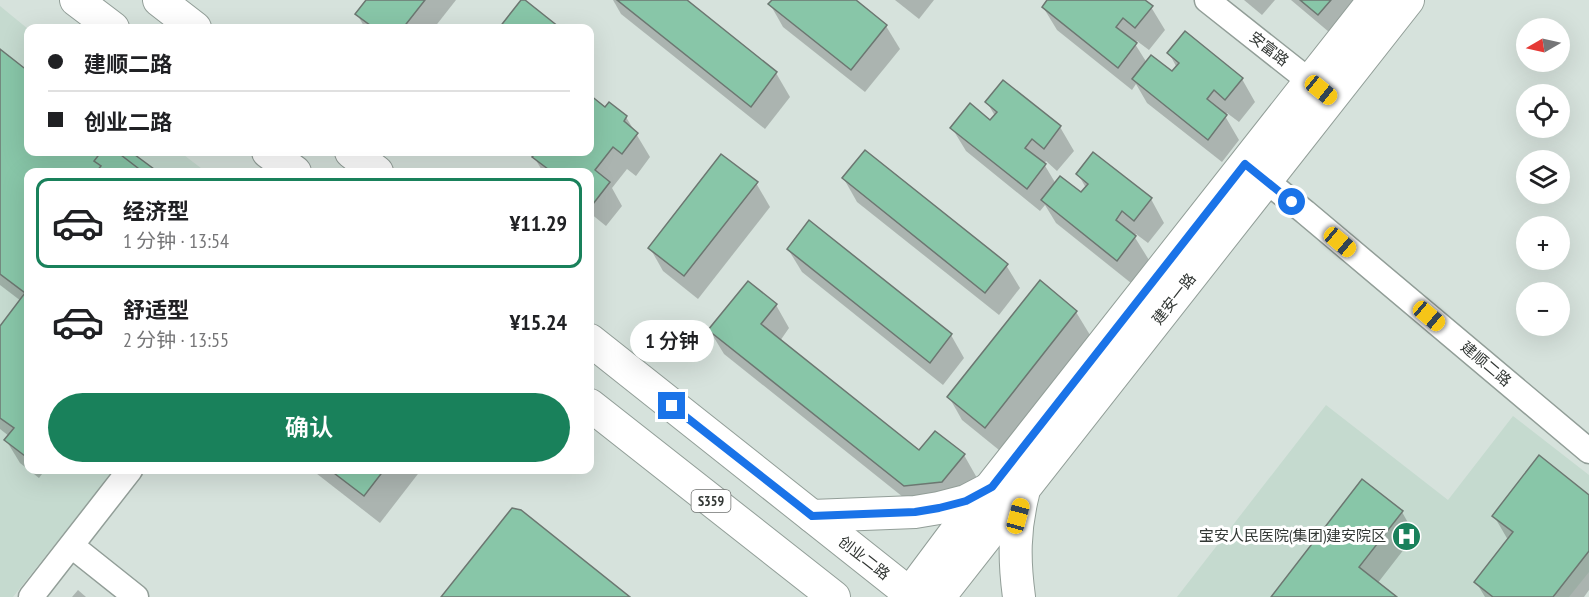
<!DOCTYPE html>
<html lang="zh">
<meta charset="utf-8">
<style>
body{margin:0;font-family:"PT Sans Narrow","Noto Sans SC",sans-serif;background:#f6f6f6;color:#202124;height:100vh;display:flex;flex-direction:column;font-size:22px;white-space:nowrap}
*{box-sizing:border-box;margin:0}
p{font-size:20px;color:#757577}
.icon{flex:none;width:33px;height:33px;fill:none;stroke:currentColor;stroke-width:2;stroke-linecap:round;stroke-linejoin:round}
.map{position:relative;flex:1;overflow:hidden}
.side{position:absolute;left:24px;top:168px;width:570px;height:306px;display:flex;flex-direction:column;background:#fff;border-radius:12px;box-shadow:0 6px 24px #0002}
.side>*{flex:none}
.guide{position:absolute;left:24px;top:24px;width:570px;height:132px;border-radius:12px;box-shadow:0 6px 24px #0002;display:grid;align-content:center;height:132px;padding:0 24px;background:#fff}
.needle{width:39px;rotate:261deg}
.fabs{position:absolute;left:1516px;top:18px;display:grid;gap:12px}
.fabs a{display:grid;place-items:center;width:54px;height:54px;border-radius:50%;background:#fff;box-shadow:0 6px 24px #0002;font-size:30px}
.end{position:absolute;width:27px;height:27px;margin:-14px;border:8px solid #1a73e8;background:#fff;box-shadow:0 0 0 3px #fff}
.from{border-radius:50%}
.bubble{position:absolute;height:42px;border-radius:21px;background:#fff;box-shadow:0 6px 24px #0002;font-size:20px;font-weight:600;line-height:42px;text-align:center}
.car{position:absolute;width:18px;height:36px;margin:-18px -9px;border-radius:8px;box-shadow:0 0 4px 2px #0007;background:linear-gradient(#f5c518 24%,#345 0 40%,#f5c518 0 76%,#345 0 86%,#f5c518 0)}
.guide b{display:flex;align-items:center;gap:21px;height:57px;font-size:22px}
.guide b+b{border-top:2px solid #e0e0e0}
.guide i{width:15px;height:15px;background:#202124}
ul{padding:10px 0 0;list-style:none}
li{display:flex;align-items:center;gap:18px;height:90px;margin:0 12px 9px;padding:0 12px;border:3px solid transparent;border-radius:12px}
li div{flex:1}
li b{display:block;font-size:22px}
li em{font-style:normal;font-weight:600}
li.current{border-color:#19815b}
li>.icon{width:54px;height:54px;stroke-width:1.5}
.primary-button{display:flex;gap:12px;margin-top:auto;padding:12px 24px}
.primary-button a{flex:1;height:69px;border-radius:36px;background:#19815b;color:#fff;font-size:24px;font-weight:600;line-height:69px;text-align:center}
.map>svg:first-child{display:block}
</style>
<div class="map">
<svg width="1589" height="597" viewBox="0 0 1589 597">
<rect width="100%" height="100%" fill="#d6e2dc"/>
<g fill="#c5dacf">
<path d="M0,6L28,29V152H180L206,172H28V470H114L13,597H0Z"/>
<path d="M1326,405L1448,500L1513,416L1589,475V572L1569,597H1177Z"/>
</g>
<g fill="#0003">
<path d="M368,0H456L434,28H365L357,14Z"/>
<path d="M523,0L558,28H559H501Z"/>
<path d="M613,0H684L776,73L790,97L765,129L621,14Z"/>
<path d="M774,0H854L886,26L900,49L865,92L783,27L770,4Z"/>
<path d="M895,0H934L919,19Z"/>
<path d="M1049,0H1143L1151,7L1165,30L1149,50L1137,41L1135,44L1147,63L1172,74L1177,68L1169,53L1242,79L1255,102L1239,122L1227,113L1225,116L1239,140L1222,162L1147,103L1136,84L1132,90L1057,30L1043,7Z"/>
<path d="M1244,0H1275L1262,15Z"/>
<path d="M1291,0H1356L1329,32Z"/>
<path d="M0,51L28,73V152H129L156,172H28V470H45L39,478L20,463L6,440L9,436L0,429V329L21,301L0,285Z"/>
<path d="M1003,82L1060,127L1074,151L1057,171L1046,161L1044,164L1056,184L1081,194L1086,188L1078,174L1151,199L1164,223L1148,243L1136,234L1134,236L1149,260L1131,283L1056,223L1045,205L1040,211L966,151L952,128L991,122L995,116L987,102Z"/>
<path d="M590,97L605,109L609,104L626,117L650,157L636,176L627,169L612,188L622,206L606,226L590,213V172H543L534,157L539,152H590Z"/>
<path d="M844,179L1006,265L1020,288L999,315L857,202Z"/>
<path d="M756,183L770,207L698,299L663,271L650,248Z"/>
<path d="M788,249L951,335L964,358L943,385L802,272Z"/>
<path d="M748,283L776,305L789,328L780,341L919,452L964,455L977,478L918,509L724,354L710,331Z"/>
<path d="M1040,283L1076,312L1090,335L999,450L962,420L949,397Z"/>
<path d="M312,470H421L380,523Z"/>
<path d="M1589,497V590L1584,597H1485L1476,582L1508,540L1494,516Z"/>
<path d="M1402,512L1415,535L1377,584L1394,597H1273Z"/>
<path d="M78,590L86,597H72Z"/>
</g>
<g fill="#88c6a8" stroke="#6c7771" stroke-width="1.5">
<path d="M366,0H425L403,28H374L355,14Z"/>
<path d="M521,0H525L559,27L558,28H499Z"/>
<path d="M617,0H687L777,72L751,107Z"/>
<path d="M772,0H856L887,25L851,70L768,4Z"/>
<path d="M1047,0H1145L1153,6L1135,28L1123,18L1116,27L1137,43L1118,68L1042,7Z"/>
<path d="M1300,0H1331L1318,15Z"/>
<path d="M1185,31L1243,78L1225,100L1214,90L1207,99L1227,115L1208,140L1132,79L1151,55L1172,71L1179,63L1167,53Z"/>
<path d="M0,49L28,71V152H131L158,172H28V451L25,456L4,440L14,428L0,418V326L25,293L0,274Z"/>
<path d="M1003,80L1061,126L1044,149L1032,139L1025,148L1046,164L1027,189L950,128L970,103L990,120L997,112L985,102Z"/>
<path d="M590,95L605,107L609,102L627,116L624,121L638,133L622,154L613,147L595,170L610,182L593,204L590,202V172H552L532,157L537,152H590Z"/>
<path d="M865,150L1008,264L985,293L842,178Z"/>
<path d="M101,152H117L143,172H96L101,166L94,161Z"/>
<path d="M1093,152L1152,198L1134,221L1122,211L1116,220L1136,236L1117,261L1041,200L1060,176L1081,192L1088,184L1076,174Z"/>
<path d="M721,154L758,182L684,276L648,248Z"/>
<path d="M809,220L952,334L930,363L787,249Z"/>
<path d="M1040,280L1077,311L985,428L947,397Z"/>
<path d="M748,281L777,304L761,324L919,450L935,431L965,454L942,482L904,486L708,330Z"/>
<path d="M1539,455L1589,495V551L1553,597H1493L1474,582L1513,532L1492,516Z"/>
<path d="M330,470H384L364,496Z"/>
<path d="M1362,479L1403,511L1359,567L1397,597H1271Z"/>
<path d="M512,508L521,510L630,597H441Z"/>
</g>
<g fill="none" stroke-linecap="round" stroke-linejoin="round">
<defs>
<g id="minor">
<path d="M1207,0L1322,91"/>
<path d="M1254,171L1305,212L1589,451"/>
<path d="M72,546L136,597"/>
<path d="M31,597L130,470"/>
</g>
<g id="major">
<path d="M76,0L113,28"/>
<path d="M159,0L195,28"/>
<path d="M268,152L295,172"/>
<path d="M351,152L377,172"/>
<path d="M590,340L914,597"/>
<path d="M590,405L834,597"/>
<path d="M812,516L915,512L939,508L966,501L987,490"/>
<path d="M907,597L960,526L1374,0"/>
<path d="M939,597L1408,0"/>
<path d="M1019,597C1014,560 1014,530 1023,494"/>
</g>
</defs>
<use href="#minor" stroke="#929e98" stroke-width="27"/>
<use href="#major" stroke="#929e98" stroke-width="34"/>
<use href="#minor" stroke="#fff" stroke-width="24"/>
<use href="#major" stroke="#fff" stroke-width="32"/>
</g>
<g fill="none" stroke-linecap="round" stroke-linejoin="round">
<path stroke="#1a73e8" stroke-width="8" d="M672,406L812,516L915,512L939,508L966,501L992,487L1245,164L1292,202"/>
</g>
<defs>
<symbol id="hospital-disc" viewBox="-11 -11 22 22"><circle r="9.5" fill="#19815b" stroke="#fff"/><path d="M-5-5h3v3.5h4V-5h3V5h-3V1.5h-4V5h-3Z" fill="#fff"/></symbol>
</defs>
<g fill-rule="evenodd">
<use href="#hospital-disc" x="1390" y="520" width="33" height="33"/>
</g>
<g text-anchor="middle" stroke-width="6" stroke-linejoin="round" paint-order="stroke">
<rect fill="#fff" stroke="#707371" stroke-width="1.5" x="691.5" y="490" width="39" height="22" rx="4.5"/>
<g font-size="14" font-weight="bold" fill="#323734">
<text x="711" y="506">S359</text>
</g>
<g font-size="15" fill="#323734" stroke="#fff">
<text transform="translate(1269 49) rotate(38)" y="5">安富路</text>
<text transform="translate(1174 299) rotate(-52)" y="5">建安一路</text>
<text transform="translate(1486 364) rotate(40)" y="5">建顺二路</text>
<text transform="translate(864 558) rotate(38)" y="5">创业二路</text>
</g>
<g font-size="15" fill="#323734" stroke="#fff" text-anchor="end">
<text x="1386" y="541">宝安人民医院(集团)建安院区</text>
</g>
</g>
</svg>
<div class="fabs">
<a><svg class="needle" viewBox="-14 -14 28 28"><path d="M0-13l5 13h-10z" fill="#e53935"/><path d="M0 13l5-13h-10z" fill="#757577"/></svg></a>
<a><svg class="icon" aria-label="locate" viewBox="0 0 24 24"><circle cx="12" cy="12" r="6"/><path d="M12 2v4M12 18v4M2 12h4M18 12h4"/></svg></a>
<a><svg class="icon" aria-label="layers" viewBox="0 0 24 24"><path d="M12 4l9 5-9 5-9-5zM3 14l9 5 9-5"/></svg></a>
<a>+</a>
<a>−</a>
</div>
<i class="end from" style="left:1292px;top:202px"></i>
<i class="end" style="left:672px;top:406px"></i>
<div class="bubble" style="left:630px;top:320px;width:84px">1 分钟</div>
<i class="car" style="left:1321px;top:90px;rotate:129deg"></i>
<i class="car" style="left:1340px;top:242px;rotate:130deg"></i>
<i class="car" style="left:1429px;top:316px;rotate:130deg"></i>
<i class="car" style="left:1018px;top:516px;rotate:15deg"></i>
<div class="guide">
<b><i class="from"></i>建顺二路</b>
<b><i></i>创业二路</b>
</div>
<section class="side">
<ul>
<li class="current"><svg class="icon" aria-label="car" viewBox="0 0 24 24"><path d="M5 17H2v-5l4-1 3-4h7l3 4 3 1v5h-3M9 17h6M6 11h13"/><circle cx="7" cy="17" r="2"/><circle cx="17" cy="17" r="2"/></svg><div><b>经济型</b><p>1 分钟 · 13:54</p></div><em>¥11.29</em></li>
<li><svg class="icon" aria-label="car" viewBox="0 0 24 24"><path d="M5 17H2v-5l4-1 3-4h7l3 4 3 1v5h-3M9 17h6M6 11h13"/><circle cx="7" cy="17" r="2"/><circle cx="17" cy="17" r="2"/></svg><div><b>舒适型</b><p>2 分钟 · 13:55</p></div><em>¥15.24</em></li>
</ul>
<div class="primary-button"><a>确认</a></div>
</section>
</div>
